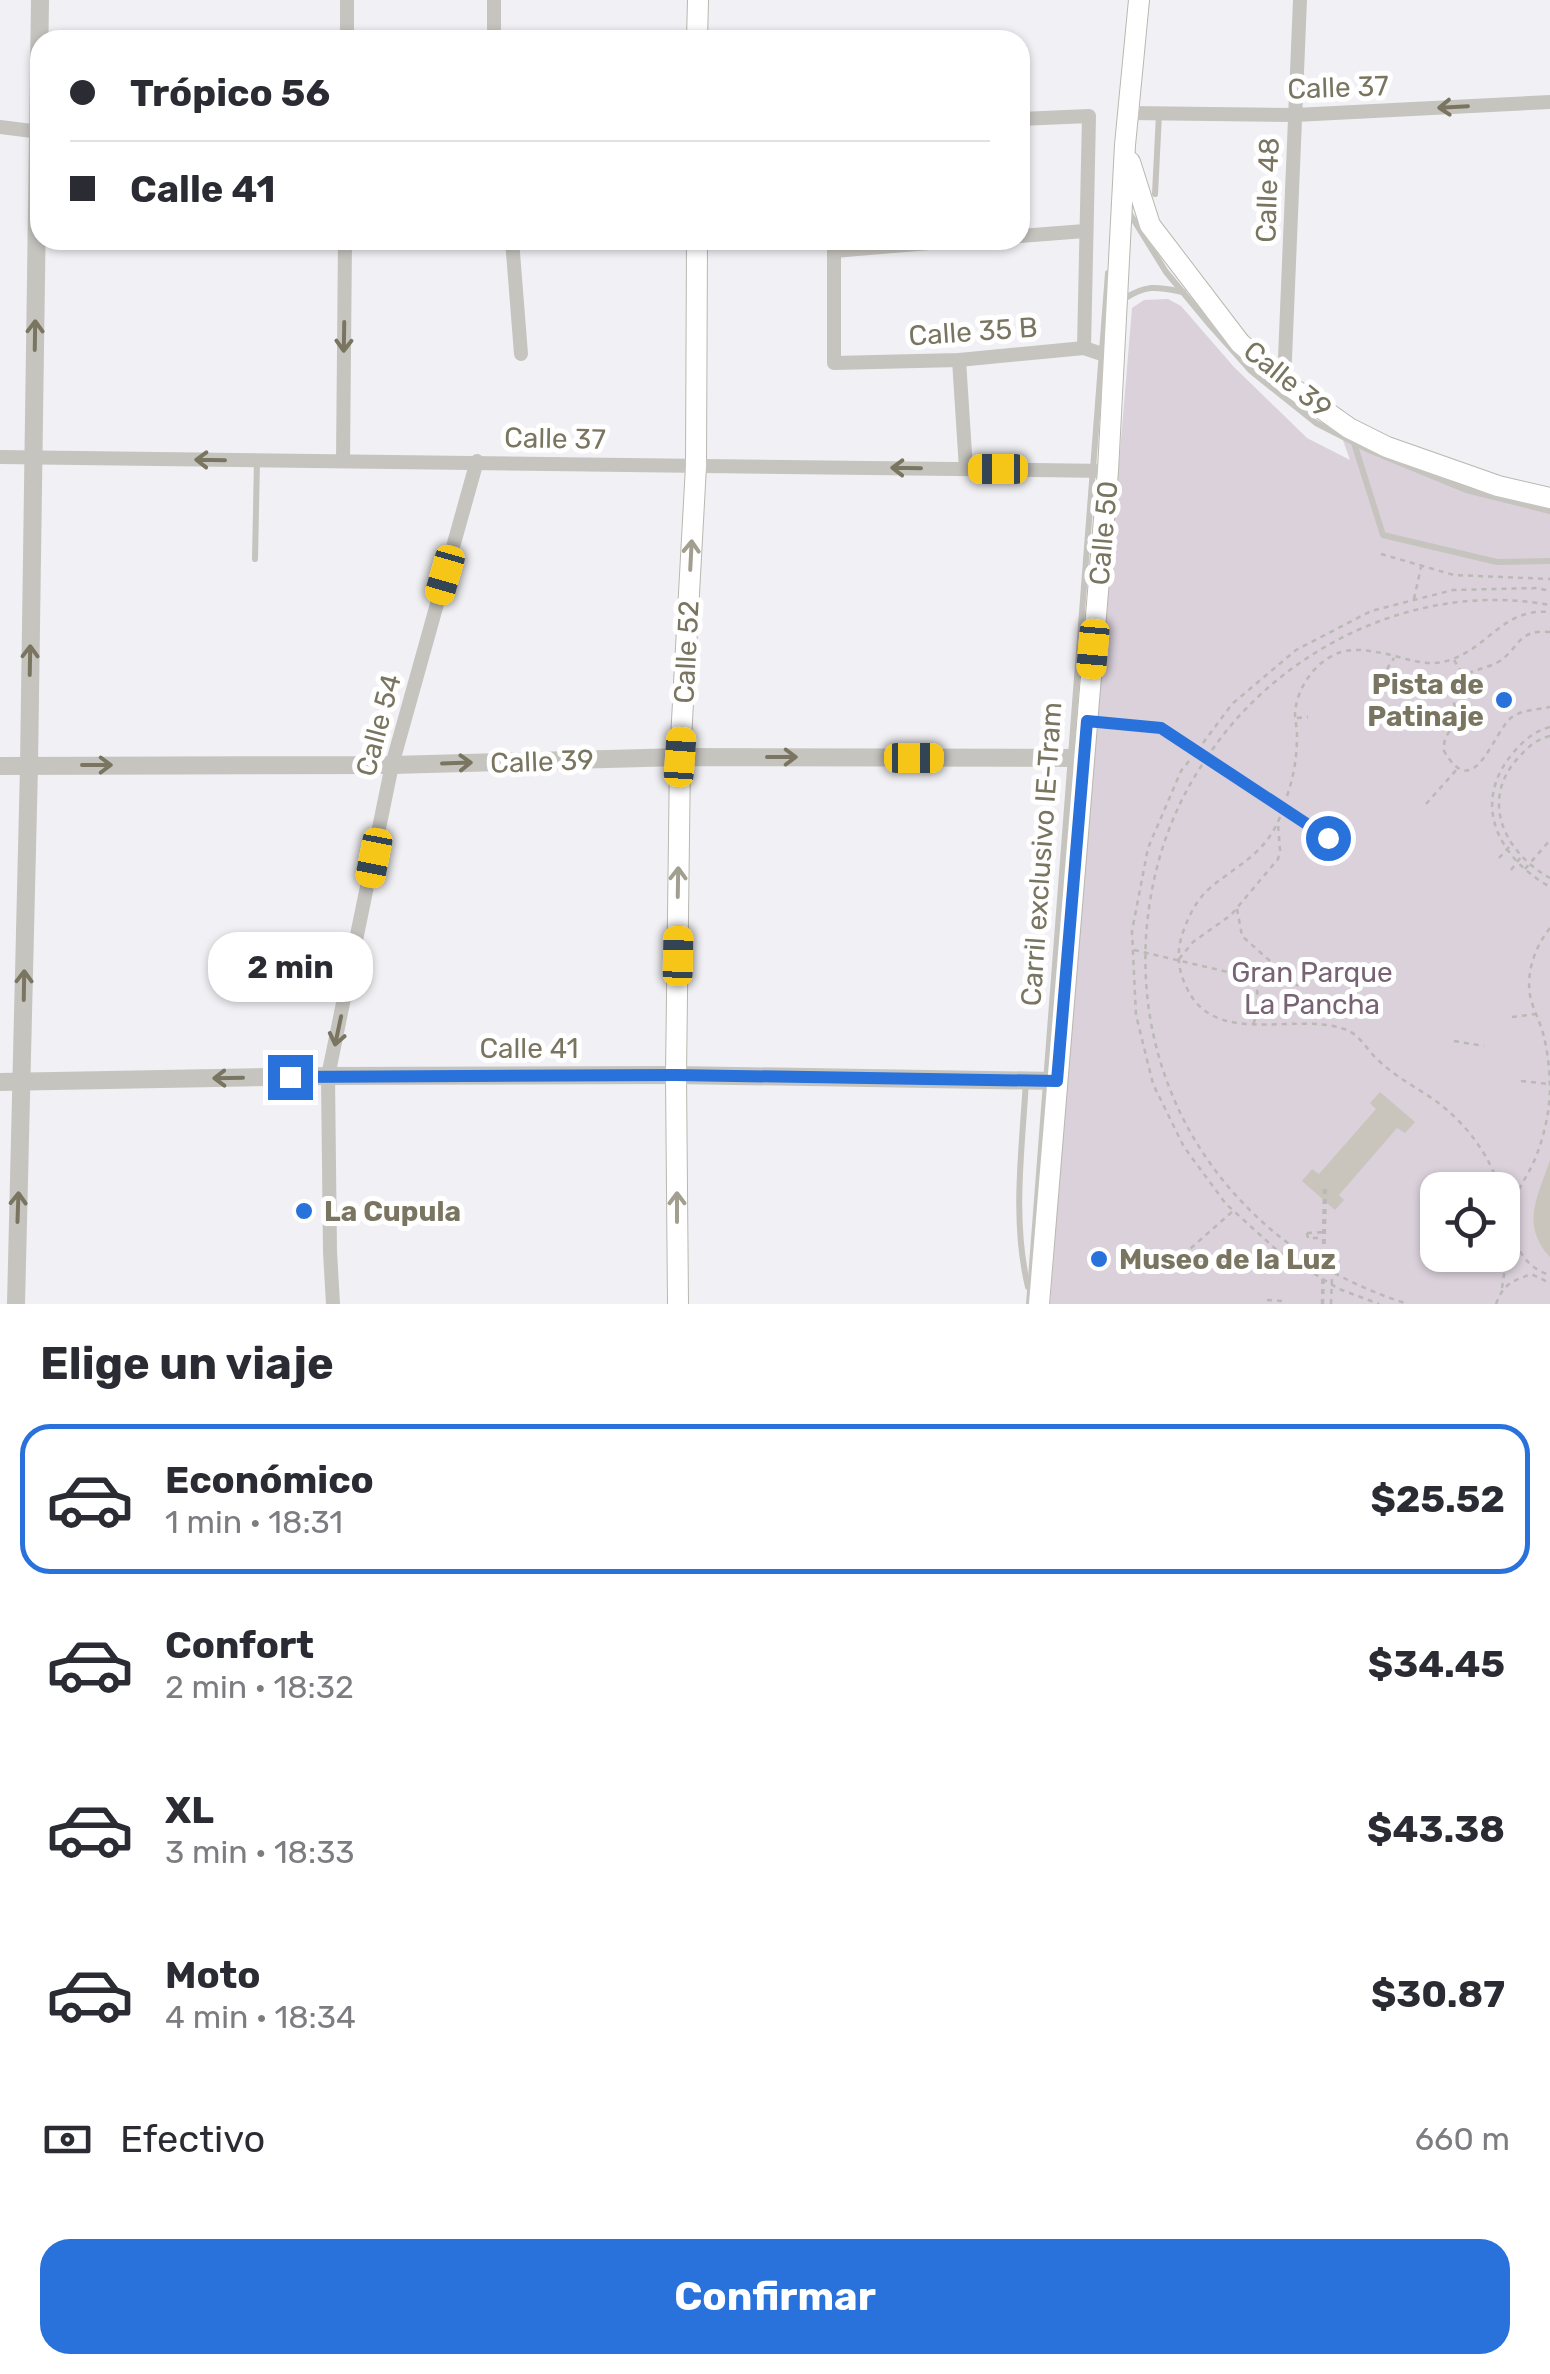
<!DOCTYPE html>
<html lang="es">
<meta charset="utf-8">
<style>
body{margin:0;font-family:Rubik,sans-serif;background:#f7f7f7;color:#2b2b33;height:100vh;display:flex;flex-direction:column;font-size:38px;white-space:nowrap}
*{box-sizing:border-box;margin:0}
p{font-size:32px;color:#7c7c81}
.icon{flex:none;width:55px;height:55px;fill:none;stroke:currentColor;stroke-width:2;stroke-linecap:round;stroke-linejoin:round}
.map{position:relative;height:1304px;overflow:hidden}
.sheet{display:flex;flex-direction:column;background:#fff;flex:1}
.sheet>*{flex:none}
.guide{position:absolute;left:30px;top:30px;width:1000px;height:220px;border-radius:30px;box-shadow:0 2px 8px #0004;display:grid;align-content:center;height:220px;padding:0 40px;background:#fff}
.controls{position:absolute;left:1420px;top:1172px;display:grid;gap:20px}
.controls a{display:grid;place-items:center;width:100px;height:100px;border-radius:20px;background:#fff;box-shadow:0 2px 8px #0004;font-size:50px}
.end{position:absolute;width:45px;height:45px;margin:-22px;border:12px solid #2971db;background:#fff;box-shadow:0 0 0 5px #fff}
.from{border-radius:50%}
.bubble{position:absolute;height:70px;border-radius:30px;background:#fff;box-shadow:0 2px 8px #0004;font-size:32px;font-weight:700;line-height:70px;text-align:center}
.car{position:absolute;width:30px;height:60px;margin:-30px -15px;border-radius:12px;box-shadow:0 0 8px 2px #0007;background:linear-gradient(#f5c518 24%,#345 0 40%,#f5c518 0 76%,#345 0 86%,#f5c518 0)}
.guide b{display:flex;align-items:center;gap:35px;height:95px;font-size:38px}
.guide b+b{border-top:2px solid #e1e1e2}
.guide i{width:25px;height:25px;background:#2b2b33}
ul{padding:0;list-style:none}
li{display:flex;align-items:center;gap:30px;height:150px;margin:0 20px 15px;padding:0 20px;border:5px solid transparent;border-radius:30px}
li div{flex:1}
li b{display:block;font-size:38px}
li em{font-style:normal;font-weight:700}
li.active{border-color:#2971db}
li>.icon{width:90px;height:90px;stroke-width:1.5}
h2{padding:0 40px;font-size:45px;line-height:120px}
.pay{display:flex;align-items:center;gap:25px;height:110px;padding:0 40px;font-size:38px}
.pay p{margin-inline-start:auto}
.button{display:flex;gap:20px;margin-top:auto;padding:20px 40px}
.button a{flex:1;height:115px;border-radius:30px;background:#2971db;color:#fff;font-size:40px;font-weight:700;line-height:115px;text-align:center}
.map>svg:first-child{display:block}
</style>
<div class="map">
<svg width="1550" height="1304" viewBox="0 0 1550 1304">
<rect width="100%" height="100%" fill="#f1f0f4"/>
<path fill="#dad1db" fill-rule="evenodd" d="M1168,299L1181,306L1234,367L1307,438L1350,460L1339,429L1550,503V1304H1050L1096,704L1099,703L1132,308L1144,300ZM1438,1190H1502V1255H1438Z"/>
<g fill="#cac5bc">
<path d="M1380,1092L1415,1122L1405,1133L1397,1128L1339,1195L1344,1200L1335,1210L1302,1181L1312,1169L1319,1174L1376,1109L1370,1103Z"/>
<path d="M1550,1160V1257C1520,1225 1538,1196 1550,1160Z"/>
</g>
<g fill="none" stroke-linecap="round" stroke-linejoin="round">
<defs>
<g id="secondary">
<path d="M697,40L698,0"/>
<path d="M1130,162L1150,225L1240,343L1284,382L1349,428L1387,447L1498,486L1550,498"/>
<path d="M678,1304L676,1075L680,757L696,466L697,240"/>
<path d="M1039,1304L1108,471L1125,145L1139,0"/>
</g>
</defs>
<use href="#secondary" stroke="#b9b7af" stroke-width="22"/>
<g stroke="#bab9b5" stroke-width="2.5" stroke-dasharray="5 5" stroke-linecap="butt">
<path d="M1381,554L1454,575L1550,579"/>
<path d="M1414,599L1421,567"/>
<path d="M1550,632C1516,629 1520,649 1498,662C1485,670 1466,669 1457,683C1449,696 1458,709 1454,722C1450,735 1443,734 1444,751C1475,805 1493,731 1512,717C1524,709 1537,710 1550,707"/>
<path d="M1454,660L1463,674"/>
<path d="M1387,669L1394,658"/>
<path d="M1297,718L1308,717"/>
<path d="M1550,727C1533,732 1524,740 1513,753C1470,804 1499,858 1550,887"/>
<path d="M1550,736C1535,740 1528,747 1518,758C1479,801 1505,853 1550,878"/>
<path d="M1203,743L1232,704L1296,650L1371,611L1453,590L1537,588L1550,591"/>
<path d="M1212,750C1286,644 1422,581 1550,605"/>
<path d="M1189,761L1181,771L1148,848L1132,931L1136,1015L1153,1084L1184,1147L1226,1204L1279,1252L1339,1289L1379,1304"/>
<path d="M1202,765C1168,816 1150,876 1146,937C1136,1110 1246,1254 1408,1304"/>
<path d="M1287,796C1294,776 1297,756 1297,735C1297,728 1295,720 1295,713C1297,686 1318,657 1345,651C1355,649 1365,650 1375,652C1401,655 1423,669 1450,660C1489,647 1503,608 1550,612"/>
<path d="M1426,804L1458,768"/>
<path d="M1280,817C1265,854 1239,864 1211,887C1197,899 1189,915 1183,932C1177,949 1177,967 1185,984C1212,1050 1294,1011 1344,1029C1360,1034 1366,1049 1377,1059C1394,1076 1414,1086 1433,1099C1465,1122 1489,1153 1500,1190"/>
<path d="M1499,858L1511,845"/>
<path d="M1525,869L1550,840"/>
<path d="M1511,870L1521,857"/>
<path d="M1237,909L1242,936L1298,986"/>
<path d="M1550,928C1534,948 1525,975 1531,1000C1535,1013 1541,1024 1544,1037C1548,1054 1550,1073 1550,1091C1549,1114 1544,1137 1535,1159C1526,1181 1509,1197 1511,1223C1514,1247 1526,1268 1550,1275"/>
<path d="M1134,950L1262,980L1284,962"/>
<path d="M1179,959L1193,942L1231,915L1278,859L1280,850L1278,824"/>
<path d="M1512,1017L1536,1014"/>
<path d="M1253,1024C1260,1011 1258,993 1255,978"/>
<path d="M1454,1041L1484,1046"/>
<path d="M1521,1081L1549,1084"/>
<path d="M1502,1198L1510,1223"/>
<path d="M1307,1233L1308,1238H1321"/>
<path d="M1165,1263L1182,1256L1233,1211"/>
<path d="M1502,1288L1511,1230"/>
<path d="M1267,1300L1283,1301"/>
<path d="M1322,1304L1324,1187"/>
<path d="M1331,1304L1332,1276"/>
<path d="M1496,1304C1504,1283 1511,1282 1531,1274L1550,1283"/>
</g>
<g stroke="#c6c4bf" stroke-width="6">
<path d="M1155,194L1159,114"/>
<path d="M1127,209L1166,272L1210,325L1251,371L1316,423L1369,450L1466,490L1550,511"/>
<path d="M1124,299C1147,284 1157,287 1183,292"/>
<path d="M1354,443L1383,535L1497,562L1550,561"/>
<path d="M255,559L257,460"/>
<path d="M1093,721L1161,728L1328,838"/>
<path d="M1026,1081C1022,1150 1012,1220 1028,1287"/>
<path d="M1029,1304L1108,273"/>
</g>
<g stroke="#c6c4bf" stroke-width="14">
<path d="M347,40V0"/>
<path d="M494,40V0"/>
<path d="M1128,113L1295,115L1550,102"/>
<path d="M1020,119L1089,116L1084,348"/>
<path d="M0,127L40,132"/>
<path d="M1020,236L1085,231"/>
<path d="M512,240L521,354"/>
<path d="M965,240L834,251V363L959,360L1084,348L1114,358"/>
<path d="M959,360L966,469"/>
<path d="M1284,382L1300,0"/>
<path d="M0,457L1108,471"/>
<path d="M343,461L345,240"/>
<path d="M333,1304L330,1252L328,1076L392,765L477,461"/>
</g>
<g stroke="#c6c4bf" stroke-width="18">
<path d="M0,766L392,765L680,757L1084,758"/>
<path d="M0,1082L328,1076L676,1075L1057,1081"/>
<path d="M16,1304L29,766L40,0"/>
</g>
<use href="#secondary" stroke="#fff" stroke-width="20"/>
<g stroke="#bab9b5" stroke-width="2.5" stroke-dasharray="5 5" stroke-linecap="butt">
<path d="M1307,1233L1325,1232"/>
<path d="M1323,1304L1326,1188"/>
</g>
</g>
<defs><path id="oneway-shaft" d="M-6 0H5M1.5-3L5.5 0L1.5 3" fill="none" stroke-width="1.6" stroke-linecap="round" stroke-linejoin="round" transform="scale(2.5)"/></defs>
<g stroke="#7a7560">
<use href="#oneway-shaft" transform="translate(1453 107) rotate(177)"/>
<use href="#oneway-shaft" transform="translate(35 335) rotate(-89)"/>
<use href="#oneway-shaft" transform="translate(344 337) rotate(91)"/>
<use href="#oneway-shaft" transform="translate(210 460) rotate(-179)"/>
<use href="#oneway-shaft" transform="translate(906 468) rotate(-179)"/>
<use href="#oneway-shaft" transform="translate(30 660) rotate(-89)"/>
<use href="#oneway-shaft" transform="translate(782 757)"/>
<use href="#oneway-shaft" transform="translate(457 763) rotate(-2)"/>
<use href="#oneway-shaft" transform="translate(97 765)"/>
<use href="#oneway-shaft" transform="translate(24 985) rotate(-89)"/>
<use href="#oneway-shaft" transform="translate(338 1031) rotate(102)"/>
<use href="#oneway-shaft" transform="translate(228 1078) rotate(179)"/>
<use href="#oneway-shaft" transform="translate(18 1207) rotate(-88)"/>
</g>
<g stroke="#a29e90">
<use href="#oneway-shaft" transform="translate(691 555) rotate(-87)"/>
<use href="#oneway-shaft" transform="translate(678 882) rotate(-89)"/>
<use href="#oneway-shaft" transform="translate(677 1207) rotate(-90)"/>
</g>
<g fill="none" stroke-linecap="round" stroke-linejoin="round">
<path stroke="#2971db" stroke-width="12" d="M290,1077L676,1075L1057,1081L1087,721L1161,728L1328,838"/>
</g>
<g fill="#2971db" stroke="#fff" stroke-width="4">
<circle cx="1504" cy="700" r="10"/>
<circle cx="304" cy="1211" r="10"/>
<circle cx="1099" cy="1259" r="10"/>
</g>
<g text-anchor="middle" stroke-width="10" stroke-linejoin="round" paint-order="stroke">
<g font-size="28" fill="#7a7560" stroke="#fff">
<text transform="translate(1338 87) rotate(-2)" y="10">Calle 37</text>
<text transform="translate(1267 190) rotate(-88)" y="10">Calle 48</text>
<text transform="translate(973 331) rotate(-4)" y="10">Calle 35 B</text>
<text transform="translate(1288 379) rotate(39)" y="10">Calle 39</text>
<text transform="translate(555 438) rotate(1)" y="10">Calle 37</text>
<text transform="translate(1103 533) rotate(-85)" y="10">Calle 50</text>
<text transform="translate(686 652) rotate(-87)" y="10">Calle 52</text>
<text transform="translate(378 725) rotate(-75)" y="10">Calle 54</text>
<text transform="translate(542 761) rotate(-2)" y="10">Calle 39</text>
<text transform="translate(1041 854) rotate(-86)" y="10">Carril exclusivo IE-Tram</text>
<text x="529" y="1058">Calle 41</text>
</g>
<g font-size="28" font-weight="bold" fill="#7a7560" stroke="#fff" text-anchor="start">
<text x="1484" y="694" text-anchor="end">Pista de<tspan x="1484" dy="32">Patinaje</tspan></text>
<text x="324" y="1221">La Cupula</text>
<text x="1119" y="1269">Museo de la Luz</text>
</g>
<g font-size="28" fill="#776374" stroke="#fff">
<text x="1312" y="982">Gran Parque<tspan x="1312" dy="32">La Pancha</tspan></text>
</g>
</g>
</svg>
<div class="controls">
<a><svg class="icon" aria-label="locate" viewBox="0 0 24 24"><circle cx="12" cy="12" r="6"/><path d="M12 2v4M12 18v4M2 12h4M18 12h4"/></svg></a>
</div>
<i class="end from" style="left:1328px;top:838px"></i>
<i class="end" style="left:290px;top:1077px"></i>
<div class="bubble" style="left:208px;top:932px;width:165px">2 min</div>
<i class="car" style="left:998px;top:469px;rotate:270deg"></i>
<i class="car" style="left:445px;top:575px;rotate:196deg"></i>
<i class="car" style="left:1093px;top:649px;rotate:185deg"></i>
<i class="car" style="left:680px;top:757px;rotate:4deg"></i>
<i class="car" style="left:914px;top:758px;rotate:90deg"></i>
<i class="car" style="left:374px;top:858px;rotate:191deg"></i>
<i class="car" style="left:678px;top:956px;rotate:1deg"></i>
<div class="guide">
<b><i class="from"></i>Trópico 56</b>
<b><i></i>Calle 41</b>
</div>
</div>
<section class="sheet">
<h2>Elige un viaje</h2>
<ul>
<li class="active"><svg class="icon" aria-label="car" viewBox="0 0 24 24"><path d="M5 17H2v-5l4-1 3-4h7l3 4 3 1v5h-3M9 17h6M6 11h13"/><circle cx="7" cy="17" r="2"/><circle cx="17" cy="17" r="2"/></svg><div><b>Económico</b><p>1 min · 18:31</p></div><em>$25.52</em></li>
<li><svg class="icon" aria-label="car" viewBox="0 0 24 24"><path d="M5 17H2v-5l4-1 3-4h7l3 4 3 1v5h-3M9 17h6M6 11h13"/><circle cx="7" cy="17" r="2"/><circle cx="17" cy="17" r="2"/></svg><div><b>Confort</b><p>2 min · 18:32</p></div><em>$34.45</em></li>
<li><svg class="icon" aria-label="car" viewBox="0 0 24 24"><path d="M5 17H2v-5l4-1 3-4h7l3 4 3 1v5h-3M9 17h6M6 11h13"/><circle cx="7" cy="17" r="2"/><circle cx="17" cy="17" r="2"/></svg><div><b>XL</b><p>3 min · 18:33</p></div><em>$43.38</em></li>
<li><svg class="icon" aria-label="car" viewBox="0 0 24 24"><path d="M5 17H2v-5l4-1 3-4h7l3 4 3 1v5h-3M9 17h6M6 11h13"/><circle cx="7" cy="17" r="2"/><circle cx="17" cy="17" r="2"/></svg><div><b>Moto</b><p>4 min · 18:34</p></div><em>$30.87</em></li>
</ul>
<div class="pay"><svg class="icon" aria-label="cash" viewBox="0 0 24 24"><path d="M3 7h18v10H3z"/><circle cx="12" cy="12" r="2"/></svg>Efectivo<p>660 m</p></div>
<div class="button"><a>Confirmar</a></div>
</section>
